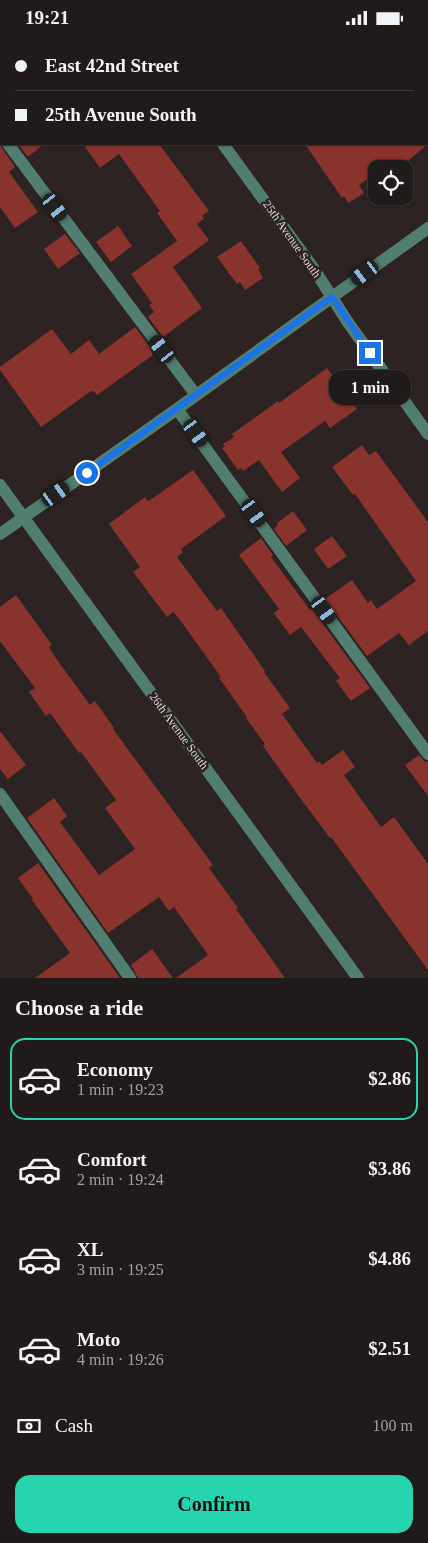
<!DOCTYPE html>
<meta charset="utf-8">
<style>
body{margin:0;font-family:Georgia,serif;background:#2d2727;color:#f1f3f6;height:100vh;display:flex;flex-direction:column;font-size:19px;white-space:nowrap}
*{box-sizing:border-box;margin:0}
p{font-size:16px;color:#a2a1a2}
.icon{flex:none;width:28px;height:28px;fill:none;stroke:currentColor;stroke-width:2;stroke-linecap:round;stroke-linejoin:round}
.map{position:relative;height:943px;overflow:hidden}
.sheet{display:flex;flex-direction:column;background:#211a1a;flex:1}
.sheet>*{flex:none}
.banner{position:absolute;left:0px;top:0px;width:429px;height:110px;box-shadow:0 1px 4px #0004,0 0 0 1px #3e3839;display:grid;align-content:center;height:110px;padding:0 15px;background:#211a1a}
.buttons{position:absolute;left:368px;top:125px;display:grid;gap:10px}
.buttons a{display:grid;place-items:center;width:45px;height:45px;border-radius:10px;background:#211a1a;box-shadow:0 1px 4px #0004,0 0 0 1px #3e3839;font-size:25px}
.end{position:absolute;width:22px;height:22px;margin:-11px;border:6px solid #1a73e8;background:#fff;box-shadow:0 0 0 2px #fff}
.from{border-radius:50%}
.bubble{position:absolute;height:35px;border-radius:15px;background:#211a1a;box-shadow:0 1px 4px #0004,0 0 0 1px #3e3839;font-size:16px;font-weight:800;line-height:35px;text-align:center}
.car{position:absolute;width:15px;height:30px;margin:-15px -8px;border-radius:6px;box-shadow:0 0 4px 1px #0007;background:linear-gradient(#222 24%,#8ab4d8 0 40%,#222 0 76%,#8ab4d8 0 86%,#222 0)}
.banner b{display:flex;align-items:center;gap:18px;height:48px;font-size:19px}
.banner b+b{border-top:1px solid #3e3839}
.banner i{width:12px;height:12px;background:#f1f3f6}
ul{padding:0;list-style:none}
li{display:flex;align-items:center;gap:15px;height:82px;margin:0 10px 8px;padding:0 5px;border:2px solid transparent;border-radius:15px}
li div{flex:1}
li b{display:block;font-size:19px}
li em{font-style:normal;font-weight:800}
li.on{border-color:#26d5ae}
li>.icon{width:45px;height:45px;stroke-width:1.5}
h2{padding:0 15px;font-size:22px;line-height:60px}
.pay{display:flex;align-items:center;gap:12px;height:55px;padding:0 15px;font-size:19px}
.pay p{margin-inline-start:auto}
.primary-button{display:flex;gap:10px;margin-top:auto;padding:10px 15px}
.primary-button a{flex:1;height:58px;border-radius:15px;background:#26d5ae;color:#111;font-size:20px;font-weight:800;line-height:58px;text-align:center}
.status{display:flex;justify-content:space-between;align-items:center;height:35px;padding:0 25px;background:#211a1a;direction:ltr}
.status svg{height:14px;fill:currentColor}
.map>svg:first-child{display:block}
</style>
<div class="status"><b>19:21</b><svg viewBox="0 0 49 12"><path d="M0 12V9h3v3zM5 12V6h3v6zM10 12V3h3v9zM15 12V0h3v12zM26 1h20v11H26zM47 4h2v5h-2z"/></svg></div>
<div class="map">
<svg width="428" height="943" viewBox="0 0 428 943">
<rect width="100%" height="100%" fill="#2c2322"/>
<g fill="#89332e">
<path d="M18,109H44L28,122Z"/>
<path d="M83,109H159L209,176L202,181L204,184L197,189L209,205L173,232L202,273L163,302L148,282L154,277L149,270L152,268L131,239L177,206L157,178L160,176L119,119L100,133Z"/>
<path d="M305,109H428L398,134H376V139L359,150L364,158L348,168L344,161L342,163Z"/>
<path d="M0,110L15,132L9,137L38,177L15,193L0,172Z"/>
<path d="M118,191L132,211L111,227L96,207Z"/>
<path d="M65,199L80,218L58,234L44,214Z"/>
<path d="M241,206L260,233L258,234L263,243L245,255L240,247L237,249L217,222Z"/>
<path d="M135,292L149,311L153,320L97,360L94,356L92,357L91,356L41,392L0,335V332L52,294L71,319L89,305L99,319Z"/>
<path d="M327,333L357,374L330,393L325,386L281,417L300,443L282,457L259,425L243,436L241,433L238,435L222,413L225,411L223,409L234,402L232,399L278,366L279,368Z"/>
<path d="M362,410L369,420L376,416L428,487V596L409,610L399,598L367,621L325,564L352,545L368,568L371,565L377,574L416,546L355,459L353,460L332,432Z"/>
<path d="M193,435L226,481L181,514L183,517L177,522L217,576L221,573L265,636L264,637L290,673L282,679L317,728L319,726L322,730L343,715L355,732L344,740L381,792L394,782L428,829V935L331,802L330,803L298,760L263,711L265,709L246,683L247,682L219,643L221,642L180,585L173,577L167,582L133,537L140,532L109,489L145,462L148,466L156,461Z"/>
<path d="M293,476L307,495L286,511L274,494L278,490L277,488Z"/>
<path d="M332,501L347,521L328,534L314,514Z"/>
<path d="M261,503L273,520L271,522L310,575L312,574L370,653L351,666L336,646L340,643L301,592L290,600L274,578L279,574L239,520Z"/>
<path d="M16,560L52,610L49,612L53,619L90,670L95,666L114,693L113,694L213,830L209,833L238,873L236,874L285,943H176L208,920L174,872L169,876L159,862L108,898L27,783L54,763L67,781L60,787L99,840L135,814L105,773L116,765L81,717L79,718L50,678L46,681L29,657L35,653L0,606V572Z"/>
<path d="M0,696L26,730L8,744L0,734Z"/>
<path d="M419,720L424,726L428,727V761L405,730Z"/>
<path d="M38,828L120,943H35L70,918L32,865L33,864L18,843Z"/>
<path d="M152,914L173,943H138L131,930Z"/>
</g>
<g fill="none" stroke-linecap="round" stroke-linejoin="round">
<g stroke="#517e70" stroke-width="12">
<path d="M145,0L146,1"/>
<path d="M0,98L1,100"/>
<path d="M8,109L196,360"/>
<path d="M223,109L314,234L347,286L428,399"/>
<path d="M177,374L428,719"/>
<path d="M0,450L358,943"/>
<path d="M0,499L177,374L428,193"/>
<path d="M0,759L130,943"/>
</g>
</g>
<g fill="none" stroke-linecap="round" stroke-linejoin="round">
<path stroke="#1a73e8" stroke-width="6" d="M87,438L332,262L370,318"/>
</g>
<g text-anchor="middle" stroke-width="5" stroke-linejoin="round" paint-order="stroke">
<g font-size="12" fill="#dfd8d8" stroke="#2c2322">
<text transform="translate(292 204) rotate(55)" y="4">25th Avenue South</text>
<text transform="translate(179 696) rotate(54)" y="4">26th Avenue South</text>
</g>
</g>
</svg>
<div class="buttons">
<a><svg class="icon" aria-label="locate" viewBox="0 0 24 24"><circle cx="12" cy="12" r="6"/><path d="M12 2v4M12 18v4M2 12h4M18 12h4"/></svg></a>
</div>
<i class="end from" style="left:87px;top:438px"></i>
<i class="end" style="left:370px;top:318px"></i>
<div class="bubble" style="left:329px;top:335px;width:82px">1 min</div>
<i class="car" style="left:55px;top:172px;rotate:143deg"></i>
<i class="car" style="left:365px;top:238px;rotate:234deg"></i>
<i class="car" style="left:162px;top:314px;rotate:323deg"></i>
<i class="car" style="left:196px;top:398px;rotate:144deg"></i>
<i class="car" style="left:56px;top:459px;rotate:55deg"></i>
<i class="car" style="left:254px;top:478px;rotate:144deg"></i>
<i class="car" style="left:324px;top:575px;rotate:144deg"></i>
<div class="banner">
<b><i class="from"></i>East 42nd Street</b>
<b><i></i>25th Avenue South</b>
</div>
</div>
<section class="sheet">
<h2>Choose a ride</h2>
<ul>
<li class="on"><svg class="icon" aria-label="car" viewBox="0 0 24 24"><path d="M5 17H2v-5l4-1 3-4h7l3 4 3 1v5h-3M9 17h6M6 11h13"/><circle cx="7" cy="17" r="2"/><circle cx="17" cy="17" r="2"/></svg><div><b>Economy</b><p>1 min · 19:23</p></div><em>$2.86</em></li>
<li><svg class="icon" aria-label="car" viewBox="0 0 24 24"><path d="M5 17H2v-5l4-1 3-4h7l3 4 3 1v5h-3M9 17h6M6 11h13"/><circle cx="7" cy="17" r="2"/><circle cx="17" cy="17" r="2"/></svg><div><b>Comfort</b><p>2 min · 19:24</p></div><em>$3.86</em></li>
<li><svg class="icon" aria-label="car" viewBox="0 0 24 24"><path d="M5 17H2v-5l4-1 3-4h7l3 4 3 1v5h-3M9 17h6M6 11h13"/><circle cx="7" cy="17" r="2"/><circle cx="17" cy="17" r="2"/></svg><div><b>XL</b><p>3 min · 19:25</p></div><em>$4.86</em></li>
<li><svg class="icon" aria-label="car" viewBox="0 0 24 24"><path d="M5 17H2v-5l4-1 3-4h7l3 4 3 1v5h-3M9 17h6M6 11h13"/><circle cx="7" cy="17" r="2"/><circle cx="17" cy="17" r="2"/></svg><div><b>Moto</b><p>4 min · 19:26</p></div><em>$2.51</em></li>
</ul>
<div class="pay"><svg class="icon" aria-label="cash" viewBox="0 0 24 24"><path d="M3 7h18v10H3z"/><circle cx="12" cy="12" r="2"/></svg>Cash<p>100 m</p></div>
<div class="primary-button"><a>Confirm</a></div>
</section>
